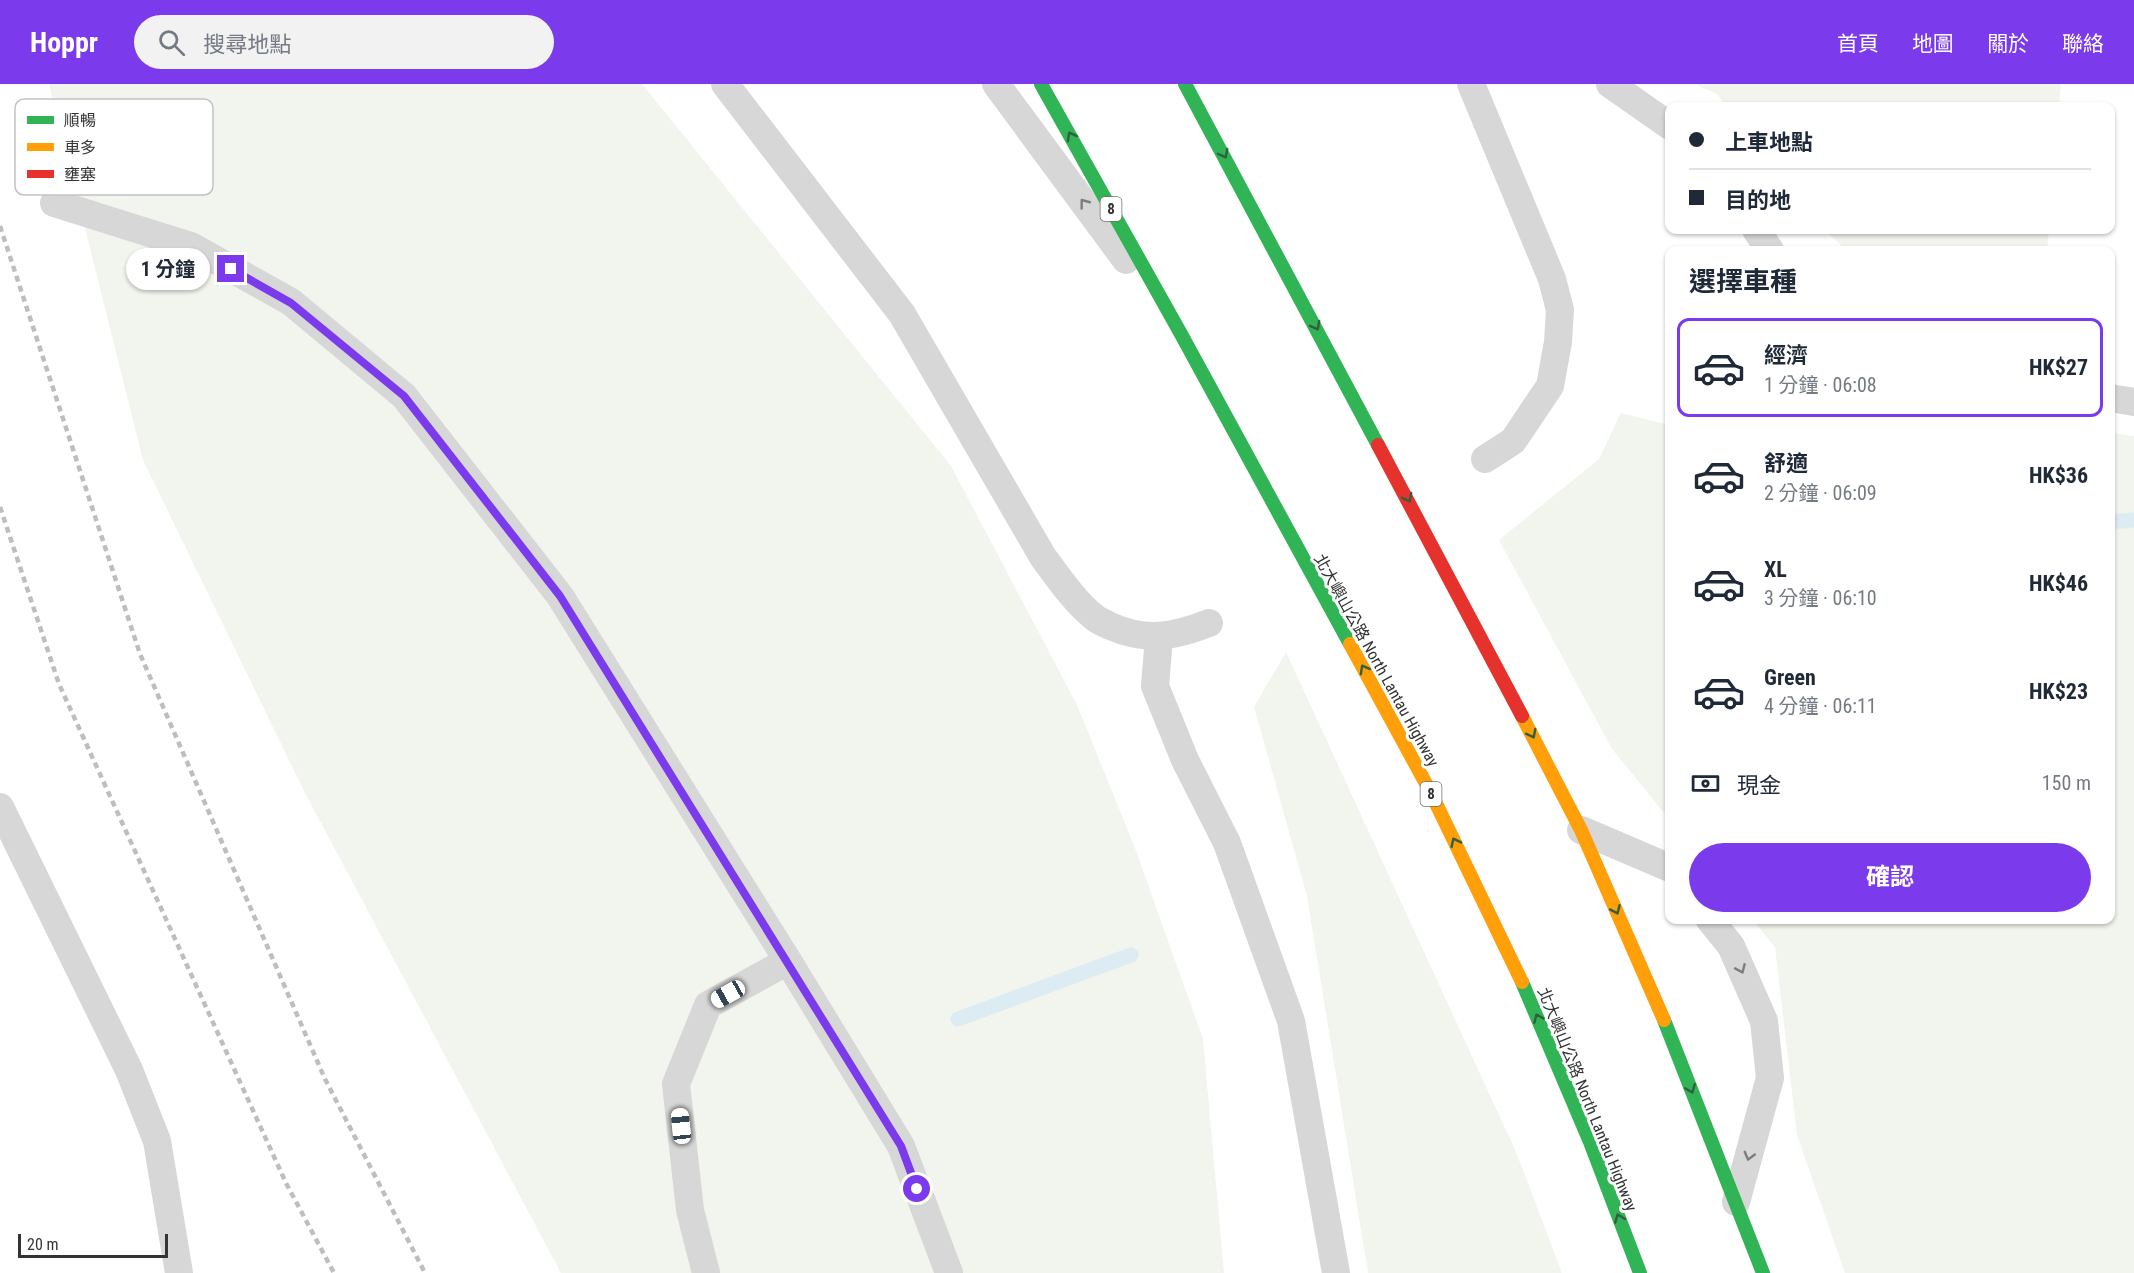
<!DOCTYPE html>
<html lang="zh-TW">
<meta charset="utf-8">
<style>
body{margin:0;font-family:"Roboto Condensed","Noto Sans TC",sans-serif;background:#f2f2f3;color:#1f2937;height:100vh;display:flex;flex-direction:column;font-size:22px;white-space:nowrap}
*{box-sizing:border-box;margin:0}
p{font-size:20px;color:#747a83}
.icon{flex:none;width:33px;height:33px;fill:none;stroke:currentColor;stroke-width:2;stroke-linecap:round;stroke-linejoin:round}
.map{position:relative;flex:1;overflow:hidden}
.side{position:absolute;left:1665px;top:162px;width:450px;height:678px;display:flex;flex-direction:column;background:#fff;border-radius:12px;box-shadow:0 2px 4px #0004}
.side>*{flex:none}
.guide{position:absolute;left:1665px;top:18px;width:450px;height:132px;border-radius:12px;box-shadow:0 2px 4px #0004;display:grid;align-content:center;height:132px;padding:0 24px;background:#fff}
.scale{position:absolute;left:18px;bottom:15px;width:150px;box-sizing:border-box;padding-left:6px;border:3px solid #333;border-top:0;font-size:16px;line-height:21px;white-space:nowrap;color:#333;-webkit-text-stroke:4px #fff;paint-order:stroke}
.end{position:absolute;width:27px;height:27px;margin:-14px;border:8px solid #7c3aed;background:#fff;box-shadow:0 0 0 3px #fff}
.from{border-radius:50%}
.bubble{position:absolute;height:42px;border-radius:21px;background:#fff;box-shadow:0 2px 4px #0004;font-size:20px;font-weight:700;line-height:42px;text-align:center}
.car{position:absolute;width:18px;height:36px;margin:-18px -9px;border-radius:8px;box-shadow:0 0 4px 2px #0007;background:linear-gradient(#fff 24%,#345 0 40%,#fff 0 76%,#345 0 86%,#fff 0)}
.guide b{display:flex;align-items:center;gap:21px;height:57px;font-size:22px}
.guide b+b{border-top:2px solid #e0e1e3}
.guide i{width:15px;height:15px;background:#1f2937}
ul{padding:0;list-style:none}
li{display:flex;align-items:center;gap:18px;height:99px;margin:0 12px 9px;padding:0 12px;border:3px solid transparent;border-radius:12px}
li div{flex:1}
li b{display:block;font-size:22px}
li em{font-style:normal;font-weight:700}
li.on{border-color:#7c3aed}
li>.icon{width:54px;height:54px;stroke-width:1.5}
h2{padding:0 24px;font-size:27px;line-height:72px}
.pay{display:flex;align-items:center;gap:15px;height:66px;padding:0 24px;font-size:22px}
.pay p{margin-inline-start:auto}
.action{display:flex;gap:12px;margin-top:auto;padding:12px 24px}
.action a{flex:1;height:69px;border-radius:36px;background:#7c3aed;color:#fff;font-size:24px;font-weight:700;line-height:69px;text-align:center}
header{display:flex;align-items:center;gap:36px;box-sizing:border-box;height:84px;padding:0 30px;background:#7c3aed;color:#fff}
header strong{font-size:28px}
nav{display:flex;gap:33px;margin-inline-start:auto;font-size:21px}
.search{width:420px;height:54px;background:#f2f2f3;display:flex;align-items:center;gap:15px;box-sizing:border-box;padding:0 21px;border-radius:33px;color:#747a83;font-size:22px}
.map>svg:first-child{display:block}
</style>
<header>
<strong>Hoppr</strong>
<div class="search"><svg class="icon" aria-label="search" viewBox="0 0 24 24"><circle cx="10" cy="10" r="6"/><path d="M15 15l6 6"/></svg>搜尋地點</div>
<nav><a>首頁</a><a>地圖</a><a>關於</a><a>聯絡</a></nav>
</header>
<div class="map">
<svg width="2134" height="1189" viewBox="0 0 2134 1189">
<rect width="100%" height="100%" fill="#fff"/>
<g fill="#f1f5ed">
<path d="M49,0H642L951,382L1077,621L1135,764L1203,955L1224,1189H561L304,707L143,376Z"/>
<path d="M1694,0H2061L2059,22H1726L1717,10Z"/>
<path d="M1825,146H2049L2047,166H1846Z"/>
<path d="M1621,329L1669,341V735L1612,665L1499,456L1599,375Z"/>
<path d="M2111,349L2134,352V1189H1845L1797,1051L1775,863L1753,836H2110Z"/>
<path d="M1286,568L1516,1068L1562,1189H1368L1307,812L1254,623Z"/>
</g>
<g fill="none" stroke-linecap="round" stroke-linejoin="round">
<g stroke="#ddebf3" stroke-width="15">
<path d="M2110,438L2134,436"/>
<path d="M958,935L1131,871"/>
</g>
<g stroke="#d7d7d7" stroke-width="28">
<path d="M725,0L902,230L1043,473C1058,493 1074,517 1094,533C1098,537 1105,539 1110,542C1147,558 1173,553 1209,539"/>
<path d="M996,0L1126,176"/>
<path d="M1471,0L1552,195L1560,226L1558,258L1550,302L1513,357L1485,375"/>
<path d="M1610,0L1670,42"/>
<path d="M54,119L191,162L291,218L404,312L560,512L788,877L901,1062L949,1189"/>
<path d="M1756,146L1770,166"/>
<path d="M2110,314L2134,318"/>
<path d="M1159,553L1155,602L1185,676L1227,759L1291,937L1336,1189"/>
<path d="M0,723L129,986L157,1057L179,1189"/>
<path d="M1581,746L1670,784"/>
<path d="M1710,836L1731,862L1764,937L1770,994L1736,1118"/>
<path d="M706,1189L690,1126L676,1000L708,921L788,877"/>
</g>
<g stroke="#30b455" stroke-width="14">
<path d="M1041,0L1181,250L1350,560"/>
<path d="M1185,0L1378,361"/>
<path d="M1522,898L1590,1058L1640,1189"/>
<path d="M1664,936L1763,1189"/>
</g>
<g stroke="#ff9f0a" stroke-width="14">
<path d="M1350,560L1430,707L1522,898"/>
<path d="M1522,632L1581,746L1664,936"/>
</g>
<path stroke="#e5322d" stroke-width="14" d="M1378,361L1522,632"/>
<g stroke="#bebebe" stroke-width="4.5" stroke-dasharray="6 4.5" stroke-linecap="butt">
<path d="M0,142L140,570L325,995L425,1189"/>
<path d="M0,423L59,600L286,1099L334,1189"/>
</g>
</g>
<defs><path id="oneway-chevron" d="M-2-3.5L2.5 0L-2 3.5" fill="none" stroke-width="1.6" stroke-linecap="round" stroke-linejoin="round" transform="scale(1.5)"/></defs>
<g stroke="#32603f">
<use href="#oneway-chevron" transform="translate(1071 52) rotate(-119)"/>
<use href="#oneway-chevron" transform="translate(1224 70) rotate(62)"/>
<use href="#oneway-chevron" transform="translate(1316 242) rotate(62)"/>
<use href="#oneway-chevron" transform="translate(1408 414) rotate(62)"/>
<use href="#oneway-chevron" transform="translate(1364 585) rotate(-119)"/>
<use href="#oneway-chevron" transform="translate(1532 650) rotate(63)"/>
<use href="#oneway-chevron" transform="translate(1455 758) rotate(-116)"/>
<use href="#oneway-chevron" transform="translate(1616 826) rotate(66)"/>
<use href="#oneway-chevron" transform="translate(1538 934) rotate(-113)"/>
<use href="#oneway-chevron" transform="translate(1691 1005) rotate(68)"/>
<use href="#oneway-chevron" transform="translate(1619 1134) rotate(-111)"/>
</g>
<g stroke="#7d7d7d">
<use href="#oneway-chevron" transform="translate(1084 119) rotate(-127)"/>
<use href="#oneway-chevron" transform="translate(1741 885) rotate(66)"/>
<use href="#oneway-chevron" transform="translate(1749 1072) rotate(105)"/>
</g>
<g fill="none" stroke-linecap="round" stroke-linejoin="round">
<path stroke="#7c3aed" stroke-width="8" d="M231,185L291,219L404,312L560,512L901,1062L917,1105"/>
</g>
<g text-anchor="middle" stroke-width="6" stroke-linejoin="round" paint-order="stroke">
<g fill="#fff" stroke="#707070" stroke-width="1.5">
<rect x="1100.5" y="113" width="21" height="24" rx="4.5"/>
<rect x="1420.5" y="698" width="21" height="24" rx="4.5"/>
</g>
<g font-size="15" font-weight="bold" fill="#333">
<text x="1111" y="130">8</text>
<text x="1431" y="715">8</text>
</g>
<g font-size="16" fill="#333" stroke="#fff">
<text transform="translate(1377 576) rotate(61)" y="6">北大嶼山公路 North Lantau Highway</text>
<text transform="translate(1588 1015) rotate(68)" y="6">北大嶼山公路 North Lantau Highway</text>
</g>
</g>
<rect x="15" y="15" width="198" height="96" rx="9" fill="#fff" stroke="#c2c2c2" stroke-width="1.5"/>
<rect x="27" y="32" width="27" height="8" fill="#30b455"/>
<rect x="27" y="59" width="27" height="8" fill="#ff9f0a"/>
<rect x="27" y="86" width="27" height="8" fill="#e5322d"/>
<g font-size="16" fill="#333">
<text x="64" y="42">順暢</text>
<text x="64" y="69">車多</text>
<text x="64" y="96">壅塞</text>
</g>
</svg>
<div class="scale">20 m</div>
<i class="end from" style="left:917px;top:1105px"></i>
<i class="end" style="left:231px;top:185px"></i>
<div class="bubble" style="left:126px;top:164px;width:84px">1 分鐘</div>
<i class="car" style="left:728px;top:910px;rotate:241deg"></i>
<i class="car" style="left:681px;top:1042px;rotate:354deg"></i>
<div class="guide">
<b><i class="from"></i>上車地點</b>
<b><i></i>目的地</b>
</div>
<section class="side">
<h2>選擇車種</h2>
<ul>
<li class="on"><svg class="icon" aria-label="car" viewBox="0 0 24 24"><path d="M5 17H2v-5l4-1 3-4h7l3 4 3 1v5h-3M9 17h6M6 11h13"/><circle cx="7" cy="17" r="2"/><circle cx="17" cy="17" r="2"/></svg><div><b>經濟</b><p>1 分鐘 · 06:08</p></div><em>HK$27</em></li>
<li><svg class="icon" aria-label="car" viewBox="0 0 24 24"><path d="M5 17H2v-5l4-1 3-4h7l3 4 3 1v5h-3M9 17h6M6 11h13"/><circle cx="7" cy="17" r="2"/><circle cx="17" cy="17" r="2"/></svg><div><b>舒適</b><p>2 分鐘 · 06:09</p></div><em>HK$36</em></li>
<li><svg class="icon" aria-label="car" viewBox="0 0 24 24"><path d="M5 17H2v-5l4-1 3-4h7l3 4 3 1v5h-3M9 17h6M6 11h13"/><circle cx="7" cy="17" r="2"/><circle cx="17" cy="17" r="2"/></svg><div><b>XL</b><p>3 分鐘 · 06:10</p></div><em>HK$46</em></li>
<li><svg class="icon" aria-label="car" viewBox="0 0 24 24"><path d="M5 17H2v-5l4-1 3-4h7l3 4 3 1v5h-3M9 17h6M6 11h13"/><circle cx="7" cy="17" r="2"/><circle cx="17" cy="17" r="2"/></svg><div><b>Green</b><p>4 分鐘 · 06:11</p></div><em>HK$23</em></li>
</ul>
<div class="pay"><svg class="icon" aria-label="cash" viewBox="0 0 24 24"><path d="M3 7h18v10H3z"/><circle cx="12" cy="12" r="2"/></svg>現金<p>150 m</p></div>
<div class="action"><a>確認</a></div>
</section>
</div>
